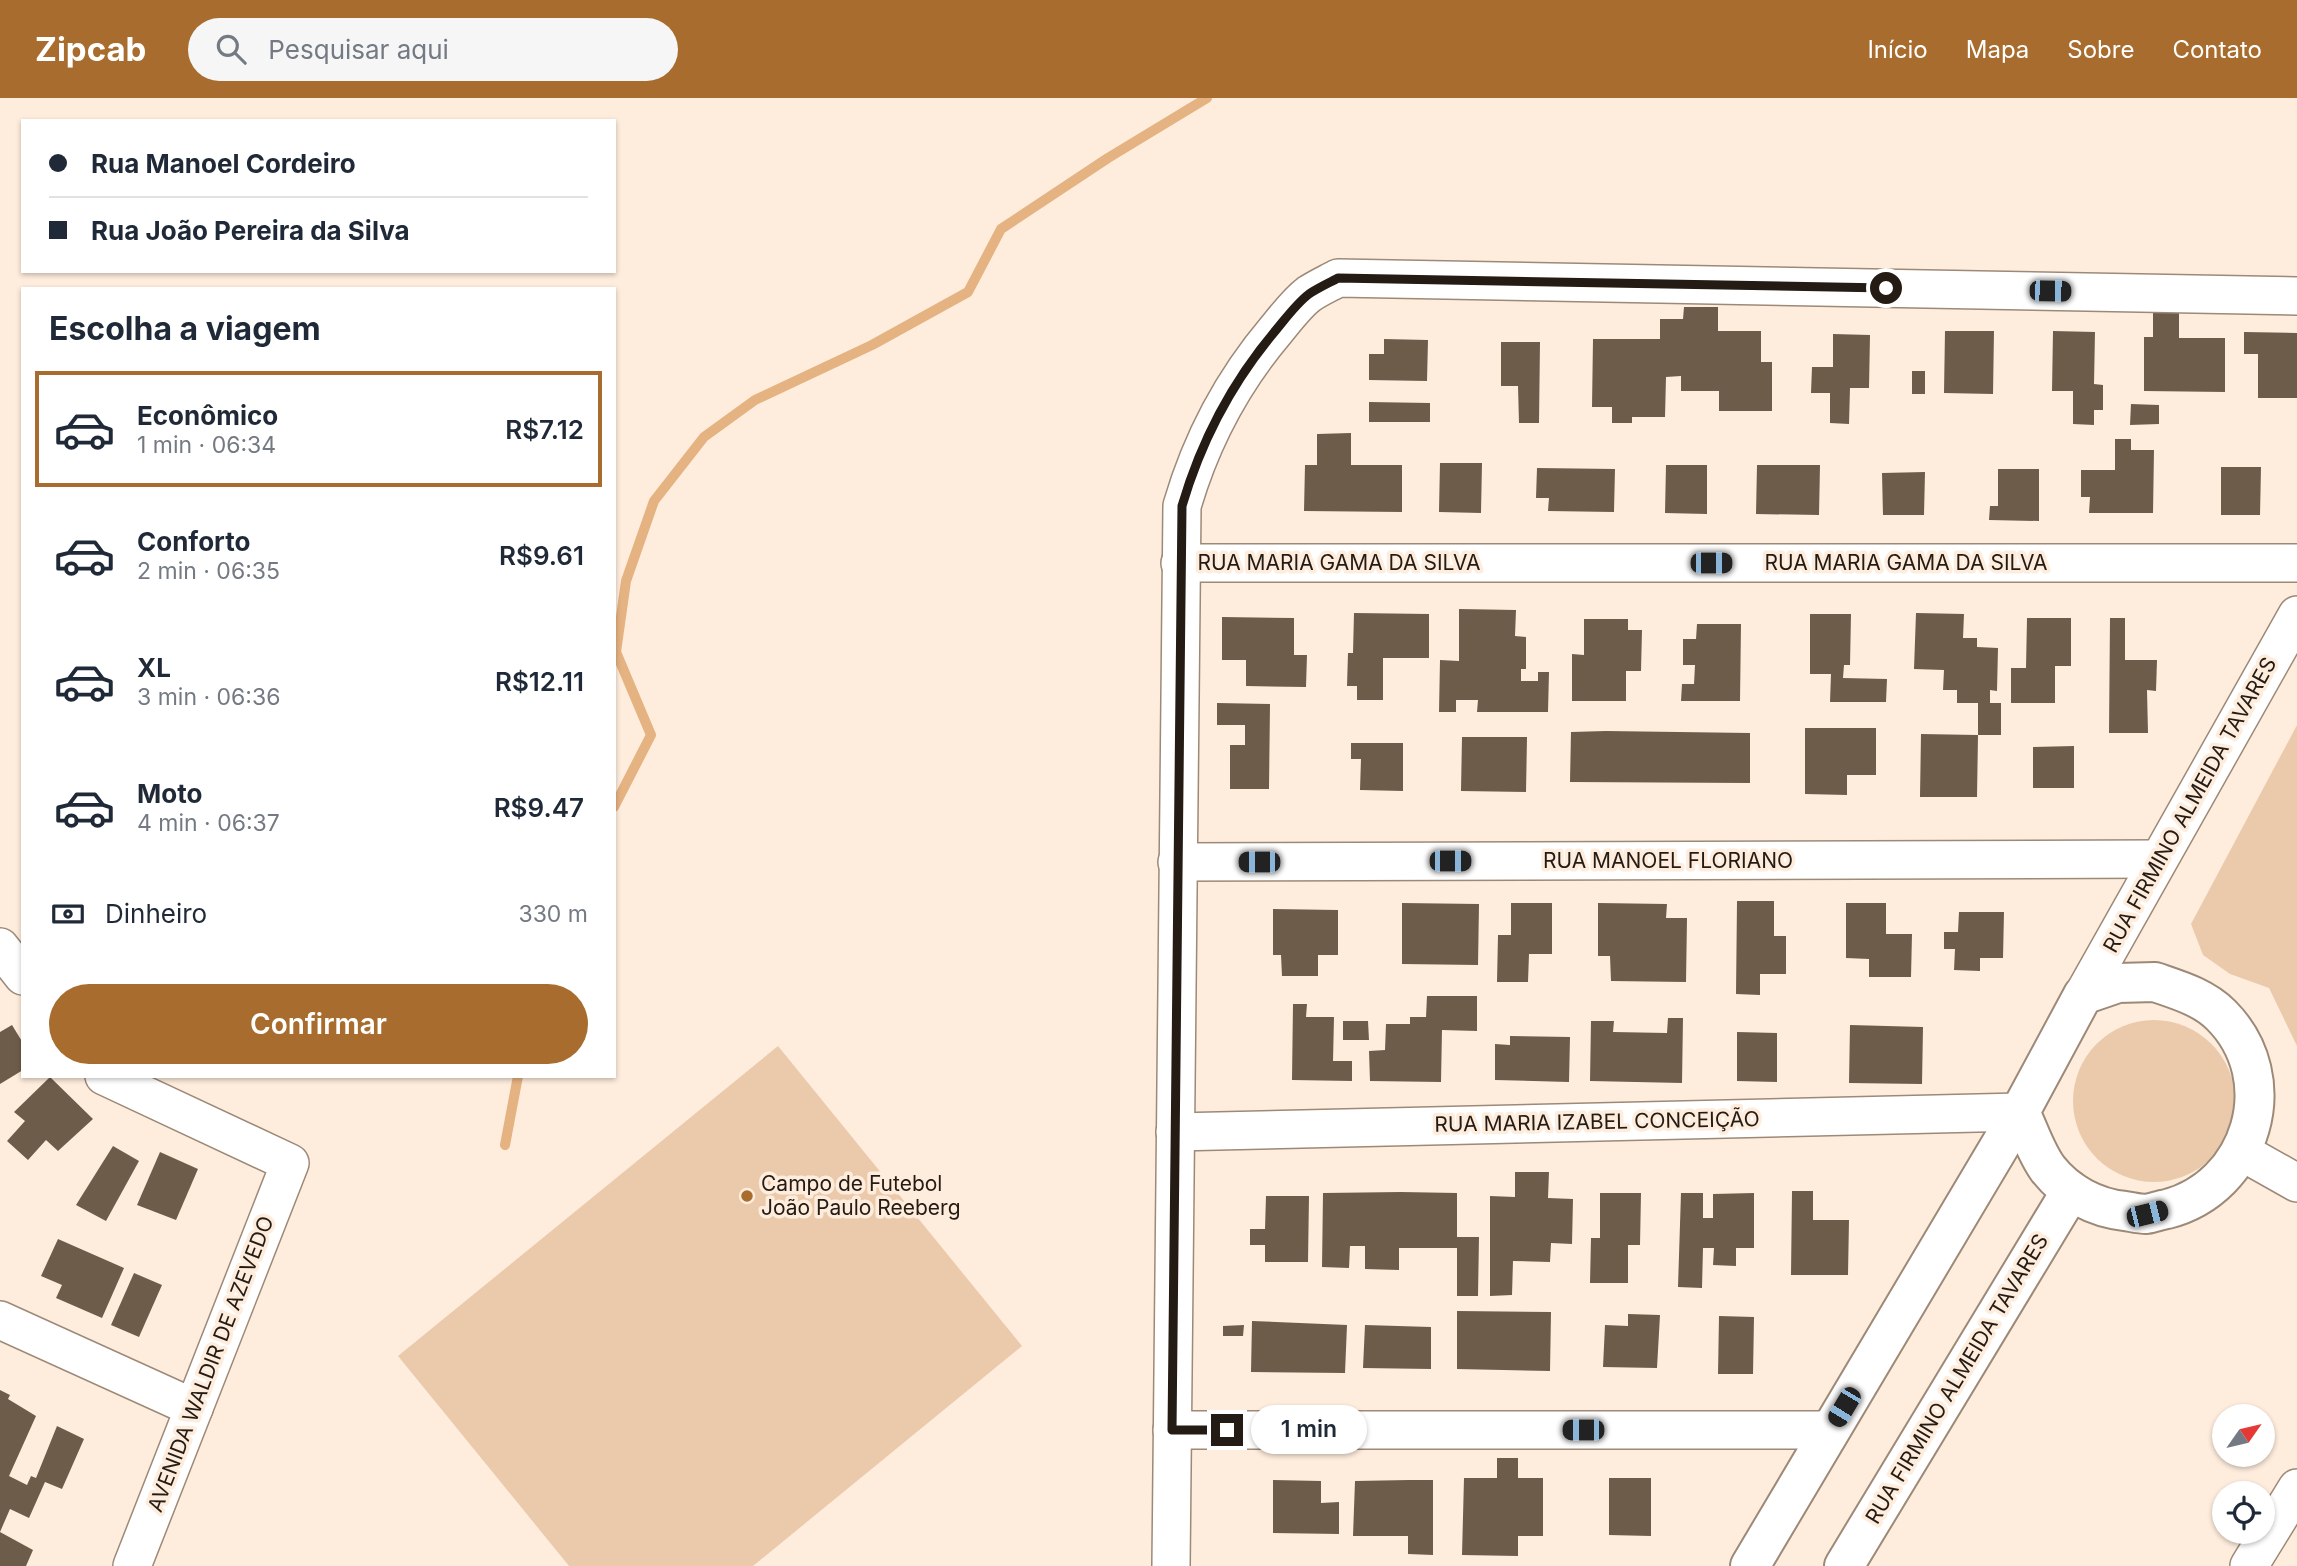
<!DOCTYPE html>
<html lang="pt">
<meta charset="utf-8">
<style>
body{margin:0;font-family:Inter,sans-serif;background:#f6f6f7;color:#1f2937;height:100vh;display:flex;flex-direction:column;font-size:26px;white-space:nowrap}
*{box-sizing:border-box;margin:0}
p{font-size:23px;color:#747a83}
.icon{flex:none;width:38px;height:38px;fill:none;stroke:currentColor;stroke-width:2;stroke-linecap:round;stroke-linejoin:round}
.map{position:relative;flex:1;overflow:hidden}
.side{position:absolute;left:21px;top:189px;width:595px;height:791px;display:flex;flex-direction:column;background:#fff;border-radius:0px;box-shadow:0 2px 5px #0004}
.side>*{flex:none}
.banner{position:absolute;left:21px;top:21px;width:595px;height:154px;border-radius:0px;box-shadow:0 2px 5px #0004;display:grid;align-content:center;height:154px;padding:0 28px;background:#fff}
.needle{width:46px;rotate:56deg}
.tools{position:absolute;left:2212px;top:1306px;display:grid;gap:14px}
.tools a{display:grid;place-items:center;width:63px;height:63px;border-radius:50%;background:#fff;box-shadow:0 2px 5px #0004;font-size:35px}
.end{position:absolute;width:32px;height:32px;margin:-16px;border:9px solid #231b14;background:#fff;box-shadow:0 0 0 4px #fff}
.from{border-radius:50%}
.bubble{position:absolute;height:49px;border-radius:24px;background:#fff;box-shadow:0 2px 5px #0004;font-size:23px;font-weight:600;line-height:49px;text-align:center}
.car{position:absolute;width:21px;height:42px;margin:-21px -10px;border-radius:9px;box-shadow:0 0 5px 2px #0007;background:linear-gradient(#222 24%,#8ab4d8 0 40%,#222 0 76%,#8ab4d8 0 86%,#222 0)}
.banner b{display:flex;align-items:center;gap:24px;height:66px;font-size:26px}
.banner b+b{border-top:2px solid #e0e1e3}
.banner i{width:18px;height:18px;background:#1f2937}
ul{padding:0;list-style:none}
li{display:flex;align-items:center;gap:21px;height:116px;margin:0 14px 10px;padding:0 14px;border:4px solid transparent;border-radius:0px}
li div{flex:1}
li b{display:block;font-size:26px}
li em{font-style:normal;font-weight:600}
li.selected{border-color:#a86d2e}
li>.icon{width:63px;height:63px;stroke-width:1.5}
h2{padding:0 28px;font-size:32px;line-height:84px}
.pay{display:flex;align-items:center;gap:18px;height:77px;padding:0 28px;font-size:26px}
.pay p{margin-inline-start:auto}
.primary-button{display:flex;gap:14px;margin-top:auto;padding:14px 28px}
.primary-button a{flex:1;height:80px;border-radius:42px;background:#a86d2e;color:#fff;font-size:28px;font-weight:600;line-height:80px;text-align:center}
header{display:flex;align-items:center;gap:42px;box-sizing:border-box;height:98px;padding:0 35px;background:#a86d2e;color:#fff}
header strong{font-size:33px}
nav{display:flex;gap:38px;margin-inline-start:auto;font-size:24px}
.search{width:490px;height:63px;background:#f6f6f7;display:flex;align-items:center;gap:18px;box-sizing:border-box;padding:0 24px;border-radius:38px;color:#747a83;font-size:26px}
.map>svg:first-child{display:block}
</style>
<header>
<strong>Zipcab</strong>
<div class="search"><svg class="icon" aria-label="search" viewBox="0 0 24 24"><circle cx="10" cy="10" r="6"/><path d="M15 15l6 6"/></svg>Pesquisar aqui</div>
<nav><a>Início</a><a>Mapa</a><a>Sobre</a><a>Contato</a></nav>
</header>
<div class="map">
<svg width="2297" height="1468" viewBox="0 0 2297 1468">
<rect width="100%" height="100%" fill="#feeddd"/>
<g fill="#ebcaac">
<path d="M2297,627V948L2269,890L2230,876L2203,857L2191,826Z"/>
<circle cx="2154" cy="1003" r="81"/>
<path d="M778,948L1022,1248L753,1468H569L398,1258Z"/>
</g>
<g fill="none" stroke-linecap="round" stroke-linejoin="round">
<g stroke="#e5b281" stroke-width="10">
<path d="M614,709L651,637L616,554L626,483L654,403L704,339L755,302L872,247L968,194L1001,131L1108,60L1207,0"/>
<path d="M505,1047L518,978"/>
</g>
</g>
<g fill="#6e5c4b">
<path d="M1684,209H1718V233H1761V264H1772V313H1719V293H1681V278L1666,279L1665,319H1632V325H1612V309H1592L1593,241H1660V221H1683Z"/>
<path d="M2153,211H2179V240H2225V294L2144,293V239H2153Z"/>
<path d="M1945,233H1994L1993,296L1944,295Z"/>
<path d="M2053,233L2095,234L2094,286L2103,287V312H2094V327L2073,326V293H2052Z"/>
<path d="M2244,234L2297,235V300H2258V256H2244Z"/>
<path d="M1833,236L1870,237L1869,290H1850L1849,326L1830,325V295H1811L1812,269H1833Z"/>
<path d="M1384,241L1428,242L1427,283L1369,282V256H1384Z"/>
<path d="M1501,244H1540L1539,325H1519L1518,288H1501Z"/>
<rect x="1912" y="273" width="13" height="23"/>
<path d="M1369,304L1430,305V324H1369Z"/>
<path d="M2131,306L2159,307V326L2130,327Z"/>
<path d="M1351,335V367H1402V414L1304,413L1305,367H1317V336Z"/>
<path d="M2115,341H2131V352H2154L2153,415H2089L2090,399H2081V372H2115Z"/>
<path d="M1440,365H1482L1481,415L1439,414Z"/>
<path d="M1666,367H1707V416L1665,415Z"/>
<path d="M1757,367H1820L1819,417L1756,416Z"/>
<path d="M2221,369H2261L2260,417H2221Z"/>
<path d="M1537,370L1615,371L1614,414L1548,413L1549,400H1536Z"/>
<path d="M1998,371H2039V423L1989,422L1990,408H1998Z"/>
<path d="M1925,374L1924,417H1883L1882,375Z"/>
<path d="M1459,511L1516,512L1515,538L1526,539V571H1521V583H1538V574H1549L1548,614H1477L1478,602H1456V614H1439L1440,562L1459,563Z"/>
<path d="M1354,515L1429,516V560H1383V602H1357V588H1347L1348,555H1353Z"/>
<path d="M1916,515L1964,516L1963,540H1977V549L1998,550L1997,593L1990,592V605H2001V637H1978V605H1957V592H1943L1944,572L1914,571Z"/>
<path d="M1810,516H1851L1850,567H1844L1843,580L1887,581L1886,604H1830L1831,576H1810Z"/>
<path d="M1222,519L1294,520V557H1307L1306,589L1246,588V562H1222Z"/>
<path d="M2027,520H2071V568H2055V605H2011V570H2026Z"/>
<path d="M2110,520H2125V562H2157L2156,593L2147,592L2148,635H2109Z"/>
<path d="M1584,521H1628V532H1642L1641,573H1626V603H1572V556L1584,557Z"/>
<path d="M1697,526H1741L1740,603H1681L1682,586H1694L1695,567H1683V541H1696Z"/>
<path d="M1217,605L1270,606L1269,691H1230V647H1245V627H1217Z"/>
<path d="M1805,630H1876V677H1847V697L1805,696Z"/>
<path d="M1606,633L1750,635V685L1570,684L1571,634Z"/>
<path d="M1921,636L1978,637L1977,699H1920Z"/>
<path d="M1462,639H1527L1526,694L1461,693Z"/>
<path d="M1351,645H1403V693L1360,692L1361,661H1351Z"/>
<path d="M2074,648V690H2033V649Z"/>
<path d="M1737,803H1774V838H1786V876H1760V897L1736,896Z"/>
<path d="M1402,805L1479,806L1478,867L1402,866Z"/>
<path d="M1511,805H1552V856H1529L1528,884H1497L1498,837H1511Z"/>
<path d="M1598,805L1667,806L1666,820H1687L1686,884L1611,883L1610,858H1598Z"/>
<path d="M1846,805H1886V836H1912L1911,879H1869V861L1846,860Z"/>
<path d="M1273,811L1338,812V857H1318V878H1282L1281,857H1273Z"/>
<path d="M1959,814H2004L2003,860H1980V873L1954,872L1955,851H1944V834H1958Z"/>
<path d="M1427,898H1477V933L1442,932L1441,984L1370,983L1369,953L1385,952L1386,926H1410V919H1426Z"/>
<path d="M1293,906H1307L1306,919H1334L1333,963H1352V983L1292,982Z"/>
<path d="M1668,920H1683L1682,985L1590,983L1591,923H1614L1613,934L1667,935Z"/>
<path d="M1343,923H1368L1369,942H1343Z"/>
<path d="M12,927L23,945V972L0,986V934Z"/>
<path d="M1850,927L1923,929L1922,986L1849,985Z"/>
<path d="M1737,934L1777,935V984L1737,983Z"/>
<path d="M1510,938L1570,939L1569,984L1495,982V946L1510,947Z"/>
<path d="M50,979L93,1021L58,1053L46,1042L28,1062L7,1043L25,1023L14,1014Z"/>
<path d="M113,1048L139,1063L106,1123L76,1107Z"/>
<path d="M160,1054L198,1071L176,1122L137,1107Z"/>
<path d="M1515,1074H1549L1548,1100L1573,1101L1572,1146L1551,1145L1550,1164L1513,1163L1512,1197L1490,1198V1098L1515,1099Z"/>
<path d="M1792,1093H1813V1122H1849L1848,1177H1791Z"/>
<path d="M1401,1094L1457,1095V1139H1479L1478,1198H1457V1150H1399V1172L1365,1171V1148H1350L1349,1170L1322,1169L1323,1095Z"/>
<path d="M1600,1095H1641L1640,1147H1628V1185H1590L1591,1140H1600Z"/>
<path d="M1681,1095H1703V1120H1713V1096L1754,1095V1150H1736V1168L1713,1167L1714,1150H1703L1702,1190L1678,1189Z"/>
<path d="M1266,1098H1309L1308,1164H1265V1147H1250V1131H1265Z"/>
<path d="M58,1141L124,1170L102,1220L56,1200L62,1187L41,1178Z"/>
<path d="M134,1175L162,1187L139,1239L111,1227Z"/>
<path d="M1457,1213L1551,1214L1550,1273L1457,1271Z"/>
<path d="M1628,1216L1660,1217L1657,1270L1603,1269L1605,1227L1628,1228Z"/>
<path d="M1719,1218L1754,1219L1753,1276H1718Z"/>
<path d="M1252,1223L1347,1227L1345,1275L1251,1274Z"/>
<path d="M1244,1227L1243,1238H1223V1228Z"/>
<path d="M1365,1227L1431,1229V1271L1363,1270Z"/>
<path d="M0,1292L10,1297L8,1301L36,1318L9,1378L27,1387L31,1378L36,1380L57,1328L84,1341L62,1391L45,1384L29,1420L10,1411L0,1434Z"/>
<path d="M1497,1360H1518V1380H1543V1438H1518V1458L1462,1457L1464,1380H1497Z"/>
<path d="M1609,1380H1651V1438L1609,1437Z"/>
<path d="M1273,1382L1321,1383V1405L1339,1404V1436L1273,1435Z"/>
<path d="M1409,1382H1433V1457L1408,1456V1438H1353L1355,1383Z"/>
<path d="M0,1434L33,1452L26,1468H0Z"/>
</g>
<g fill="none" stroke-linecap="round" stroke-linejoin="round">
<defs>
<g id="street">
<path d="M1180,465H2297"/>
<path d="M1177,764L2158,761"/>
<path d="M0,849L23,878"/>
<path d="M2083,897L2297,517"/>
<path d="M104,978L290,1065L132,1468"/>
<path d="M1175,1034L2020,1014"/>
<path d="M2242,1054L2297,1085"/>
<path d="M0,1222L194,1310"/>
<path d="M1172,1332H1830"/>
<path d="M1171,1468L1182,408C1201,343 1232,284 1276,232C1286,220 1297,205 1309,196C1318,190 1329,185 1338,180L2297,198"/>
<path d="M2249,1468L2297,1390"/>
</g>
<g id="secondary">
<path d="M2155,884C2178,892 2203,899 2221,917C2285,981 2252,1089 2167,1111C2160,1112 2153,1115 2146,1116C2139,1116 2132,1114 2125,1113C2095,1110 2067,1095 2048,1071C2036,1055 2029,1032 2020,1014L2083,897L2118,885Z"/>
<path d="M1750,1468L2020,1014"/>
<path d="M1844,1468L2071,1093"/>
</g>
</defs>
<use href="#street" stroke="#9d8977" stroke-width="40"/>
<use href="#secondary" stroke="#9d8977" stroke-width="42"/>
<use href="#street" stroke="#fff" stroke-width="37"/>
<use href="#secondary" stroke="#fff" stroke-width="38"/>
</g>
<g fill="none" stroke-linecap="round" stroke-linejoin="round">
<path stroke="#231b14" stroke-width="9" d="M1227,1332H1172L1182,408C1201,343 1232,284 1276,232C1286,220 1297,205 1309,196C1318,190 1329,185 1338,180L1886,190"/>
</g>
<circle fill="#a86d2e" stroke="#feeddd" stroke-width="2.5" cx="747" cy="1098" r="7"/>
<g text-anchor="middle" stroke-width="7" stroke-linejoin="round" paint-order="stroke">
<g font-size="21" fill="#231b14" stroke="#feeddd">
<text x="1339" y="472">RUA MARIA GAMA DA SILVA</text>
<text x="1906" y="472">RUA MARIA GAMA DA SILVA</text>
<text transform="translate(2190 707) rotate(-61)" y="7">RUA FIRMINO ALMEIDA TAVARES</text>
<text x="1668" y="770">RUA MANOEL FLORIANO</text>
<text transform="translate(1597 1024) rotate(-1)" y="7">RUA MARIA IZABEL CONCEIÇÃO</text>
<text transform="translate(211 1266) rotate(-69)" y="7">AVENIDA WALDIR DE AZEVEDO</text>
<text transform="translate(1957 1281) rotate(-59)" y="7">RUA FIRMINO ALMEIDA TAVARES</text>
</g>
<g font-size="21" fill="#231b14" stroke="#feeddd" text-anchor="start">
<text x="761" y="1093">Campo de Futebol<tspan x="761" dy="24">João Paulo Reeberg</tspan></text>
</g>
</g>
</svg>
<div class="tools">
<a><svg class="needle" viewBox="-14 -14 28 28"><path d="M0-13l5 13h-10z" fill="#e53935"/><path d="M0 13l5-13h-10z" fill="#747a83"/></svg></a>
<a><svg class="icon" aria-label="locate" viewBox="0 0 24 24"><circle cx="12" cy="12" r="6"/><path d="M12 2v4M12 18v4M2 12h4M18 12h4"/></svg></a>
</div>
<i class="end from" style="left:1886px;top:190px"></i>
<i class="end" style="left:1227px;top:1332px"></i>
<div class="bubble" style="left:1251px;top:1307px;width:116px">1 min</div>
<i class="car" style="left:2050px;top:193px;rotate:91deg"></i>
<i class="car" style="left:1711px;top:465px;rotate:90deg"></i>
<i class="car" style="left:1450px;top:763px;rotate:90deg"></i>
<i class="car" style="left:1259px;top:764px;rotate:270deg"></i>
<i class="car" style="left:2147px;top:1116px;rotate:76deg"></i>
<i class="car" style="left:1844px;top:1309px;rotate:211deg"></i>
<i class="car" style="left:1583px;top:1332px;rotate:270deg"></i>
<div class="banner">
<b><i class="from"></i>Rua Manoel Cordeiro</b>
<b><i></i>Rua João Pereira da Silva</b>
</div>
<section class="side">
<h2>Escolha a viagem</h2>
<ul>
<li class="selected"><svg class="icon" aria-label="car" viewBox="0 0 24 24"><path d="M5 17H2v-5l4-1 3-4h7l3 4 3 1v5h-3M9 17h6M6 11h13"/><circle cx="7" cy="17" r="2"/><circle cx="17" cy="17" r="2"/></svg><div><b>Econômico</b><p>1 min · 06:34</p></div><em>R$7.12</em></li>
<li><svg class="icon" aria-label="car" viewBox="0 0 24 24"><path d="M5 17H2v-5l4-1 3-4h7l3 4 3 1v5h-3M9 17h6M6 11h13"/><circle cx="7" cy="17" r="2"/><circle cx="17" cy="17" r="2"/></svg><div><b>Conforto</b><p>2 min · 06:35</p></div><em>R$9.61</em></li>
<li><svg class="icon" aria-label="car" viewBox="0 0 24 24"><path d="M5 17H2v-5l4-1 3-4h7l3 4 3 1v5h-3M9 17h6M6 11h13"/><circle cx="7" cy="17" r="2"/><circle cx="17" cy="17" r="2"/></svg><div><b>XL</b><p>3 min · 06:36</p></div><em>R$12.11</em></li>
<li><svg class="icon" aria-label="car" viewBox="0 0 24 24"><path d="M5 17H2v-5l4-1 3-4h7l3 4 3 1v5h-3M9 17h6M6 11h13"/><circle cx="7" cy="17" r="2"/><circle cx="17" cy="17" r="2"/></svg><div><b>Moto</b><p>4 min · 06:37</p></div><em>R$9.47</em></li>
</ul>
<div class="pay"><svg class="icon" aria-label="cash" viewBox="0 0 24 24"><path d="M3 7h18v10H3z"/><circle cx="12" cy="12" r="2"/></svg>Dinheiro<p>330 m</p></div>
<div class="primary-button"><a>Confirmar</a></div>
</section>
</div>
